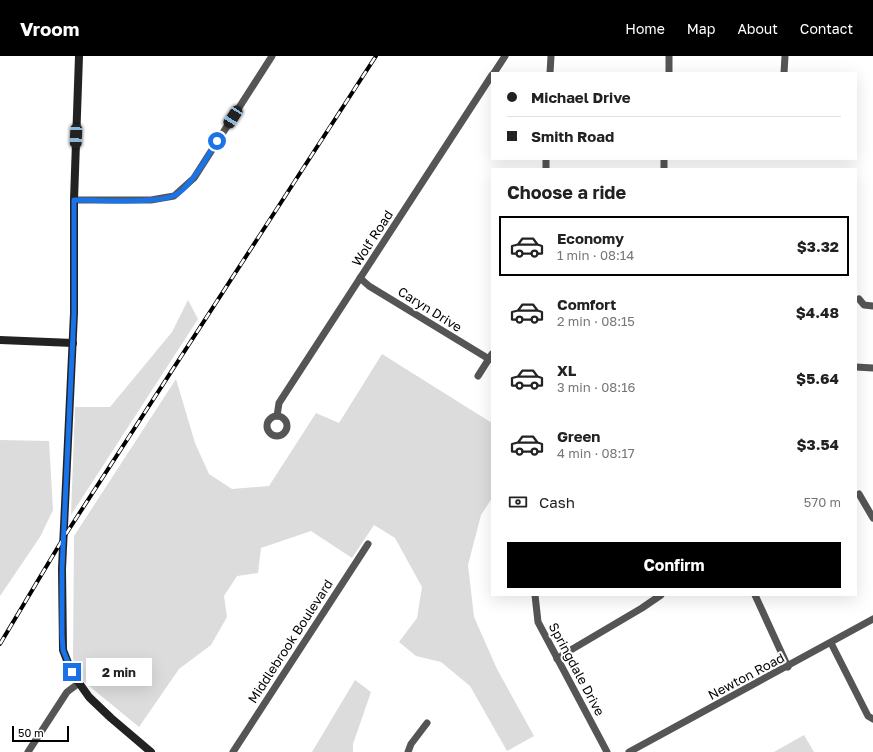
<!DOCTYPE html>
<meta charset="utf-8">
<style>
body{margin:0;font-family:"Golos Text",sans-serif;background:#f6f6f6;color:#222;height:100vh;display:flex;flex-direction:column;font-size:15px;white-space:nowrap}
*{box-sizing:border-box;margin:0}
p{font-size:13px;color:#767676}
.icon{flex:none;width:22px;height:22px;fill:none;stroke:currentColor;stroke-width:2;stroke-linecap:round;stroke-linejoin:round}
.map{position:relative;flex:1;overflow:hidden}
.sheet{position:absolute;left:491px;top:112px;width:366px;height:428px;display:flex;flex-direction:column;background:#fff;border-radius:0px;box-shadow:0 4px 16px #0002}
.sheet>*{flex:none}
.guide{position:absolute;left:491px;top:16px;width:366px;height:88px;border-radius:0px;box-shadow:0 4px 16px #0002;display:grid;align-content:center;height:88px;padding:0 16px;background:#fff}
.scale{position:absolute;left:12px;bottom:10px;width:57px;box-sizing:border-box;padding-left:4px;border:2px solid #000;border-top:0;font-size:11px;line-height:14px;white-space:nowrap;color:#000;-webkit-text-stroke:3px #fff;paint-order:stroke}
.end{position:absolute;width:18px;height:18px;margin:-9px;border:5px solid #1a73e8;background:#fff;box-shadow:0 0 0 2px #fff}
.from{border-radius:50%}
.bubble{position:absolute;height:28px;border-radius:0px;background:#fff;box-shadow:0 4px 16px #0002;font-size:13px;font-weight:700;line-height:28px;text-align:center}
.car{position:absolute;width:12px;height:24px;margin:-12px -6px;border-radius:5px;box-shadow:0 0 3px 1px #0007;background:linear-gradient(#222 24%,#8ab4d8 0 40%,#222 0 76%,#8ab4d8 0 86%,#222 0)}
.guide b{display:flex;align-items:center;gap:14px;height:38px;font-size:15px}
.guide b+b{border-top:1px solid #e0e0e0}
.guide i{width:10px;height:10px;background:#222}
ul{padding:0;list-style:none}
li{display:flex;align-items:center;gap:12px;height:60px;margin:0 8px 6px;padding:0 8px;border:2px solid transparent;border-radius:0px}
li div{flex:1}
li b{display:block;font-size:15px}
li em{font-style:normal;font-weight:700}
li.active{border-color:#000}
li>.icon{width:36px;height:36px;stroke-width:1.5}
h2{padding:0 16px;font-size:18px;line-height:48px}
.pay{display:flex;align-items:center;gap:10px;height:44px;padding:0 16px;font-size:15px}
.pay p{margin-inline-start:auto}
.button{display:flex;gap:8px;margin-top:auto;padding:8px 16px}
.button a{flex:1;height:46px;border-radius:0px;background:#000;color:#fff;font-size:16px;font-weight:700;line-height:46px;text-align:center}
header{display:flex;align-items:center;gap:24px;box-sizing:border-box;height:56px;padding:0 20px;background:#000;color:#fff}
header strong{font-size:19px}
nav{display:flex;gap:22px;margin-inline-start:auto;font-size:14px}
.map>svg:first-child{display:block}
</style>
<header>
<strong>Vroom</strong>
<nav><a>Home</a><a>Map</a><a>About</a><a>Contact</a></nav>
</header>
<div class="map">
<svg width="873" height="696" viewBox="0 0 873 696">
<rect width="100%" height="100%" fill="#fff"/>
<g fill="#dcdcdc">
<path d="M188,244L198,263L71,459L75,351H110L172,276Z"/>
<path d="M382,298L492,367V442L481,459L468,509L474,561L497,613L534,680L507,695L470,630L441,606L416,600L399,586L417,562L422,531L395,482L374,469L352,502L311,475L261,492L258,517L237,520L224,540L227,561L211,589L179,613L139,671L77,620L73,602L74,480L176,323L195,387L209,418L232,433L269,430L316,357L339,367Z"/>
<path d="M0,384L49,385L53,454L40,481L0,540Z"/>
<path d="M355,624L371,636L353,688V696H312Z"/>
<path d="M804,679L814,696H774Z"/>
</g>
<g fill="none" stroke-linecap="round" stroke-linejoin="round">
<g stroke="#555" stroke-width="7">
<path d="M494,17L505,0"/>
<path d="M550,17L551,0"/>
<path d="M669,17V0"/>
<path d="M784,17L785,0"/>
<path d="M546,113V103"/>
<path d="M664,113V103"/>
<path d="M74,144H151L174,140L194,122L272,0"/>
<path d="M360,222L369,230L489,303H492"/>
<path d="M859,243L864,249L873,250"/>
<path d="M856,311L873,312"/>
<path d="M478,320L492,298"/>
<path d="M277,360L279,347L492,19"/>
<circle cx="277" cy="370" r="10"/>
<path d="M859,438L873,462"/>
<path d="M535,539L538,566L607,696"/>
<path d="M755,539L788,611"/>
<path d="M831,587L868,660L873,663"/>
<path d="M557,603L564,598L642,552L661,539"/>
<path d="M28,696L67,636L79,627"/>
<path d="M233,696L368,488"/>
<path d="M408,696L411,688L427,667"/>
<path d="M629,696L873,563"/>
</g>
<g stroke="#222" stroke-width="8">
<path d="M79,0L74,144V257L62,513L63,594L72,617L89,641L111,662L151,696"/>
<path d="M0,284L73,287"/>
</g>
<defs>
<path id="rail" d="M0,588L64,481L376,0"/>
</defs>
<use href="#rail" stroke="#000" stroke-width="4"/>
<use href="#rail" stroke="#fff" stroke-width="2.5" stroke-dasharray="8" stroke-linecap="butt"/>
</g>
<g fill="none" stroke-linecap="round" stroke-linejoin="round">
<path stroke="#1a73e8" stroke-width="5" d="M72,616L63,594L62,578V513L74,257V144C99,144 151,148 173,140C189,134 208,100 217,85"/>
</g>
<g text-anchor="middle" stroke-width="4" stroke-linejoin="round" paint-order="stroke">
<g font-size="13" fill="#000" stroke="#fff">
<text transform="translate(372 182) rotate(-57)" y="5">Wolf Road</text>
<text transform="translate(430 253) rotate(32)" y="5">Caryn Drive</text>
<text transform="translate(290 585) rotate(-57)" y="5">Middlebrook Boulevard</text>
<text transform="translate(577 613) rotate(62)" y="5">Springdale Drive</text>
<text transform="translate(746 620) rotate(-28)" y="5">Newton Road</text>
</g>
</g>
</svg>
<div class="scale">50 m</div>
<i class="end from" style="left:217px;top:85px"></i>
<i class="end" style="left:72px;top:616px"></i>
<div class="bubble" style="left:86px;top:602px;width:66px">2 min</div>
<i class="car" style="left:233px;top:61px;rotate:213deg"></i>
<i class="car" style="left:76px;top:80px;rotate:182deg"></i>
<div class="guide">
<b><i class="from"></i>Michael Drive</b>
<b><i></i>Smith Road</b>
</div>
<section class="sheet">
<h2>Choose a ride</h2>
<ul>
<li class="active"><svg class="icon" aria-label="car" viewBox="0 0 24 24"><path d="M5 17H2v-5l4-1 3-4h7l3 4 3 1v5h-3M9 17h6M6 11h13"/><circle cx="7" cy="17" r="2"/><circle cx="17" cy="17" r="2"/></svg><div><b>Economy</b><p>1 min · 08:14</p></div><em>$3.32</em></li>
<li><svg class="icon" aria-label="car" viewBox="0 0 24 24"><path d="M5 17H2v-5l4-1 3-4h7l3 4 3 1v5h-3M9 17h6M6 11h13"/><circle cx="7" cy="17" r="2"/><circle cx="17" cy="17" r="2"/></svg><div><b>Comfort</b><p>2 min · 08:15</p></div><em>$4.48</em></li>
<li><svg class="icon" aria-label="car" viewBox="0 0 24 24"><path d="M5 17H2v-5l4-1 3-4h7l3 4 3 1v5h-3M9 17h6M6 11h13"/><circle cx="7" cy="17" r="2"/><circle cx="17" cy="17" r="2"/></svg><div><b>XL</b><p>3 min · 08:16</p></div><em>$5.64</em></li>
<li><svg class="icon" aria-label="car" viewBox="0 0 24 24"><path d="M5 17H2v-5l4-1 3-4h7l3 4 3 1v5h-3M9 17h6M6 11h13"/><circle cx="7" cy="17" r="2"/><circle cx="17" cy="17" r="2"/></svg><div><b>Green</b><p>4 min · 08:17</p></div><em>$3.54</em></li>
</ul>
<div class="pay"><svg class="icon" aria-label="cash" viewBox="0 0 24 24"><path d="M3 7h18v10H3z"/><circle cx="12" cy="12" r="2"/></svg>Cash<p>570 m</p></div>
<div class="button"><a>Confirm</a></div>
</section>
</div>
